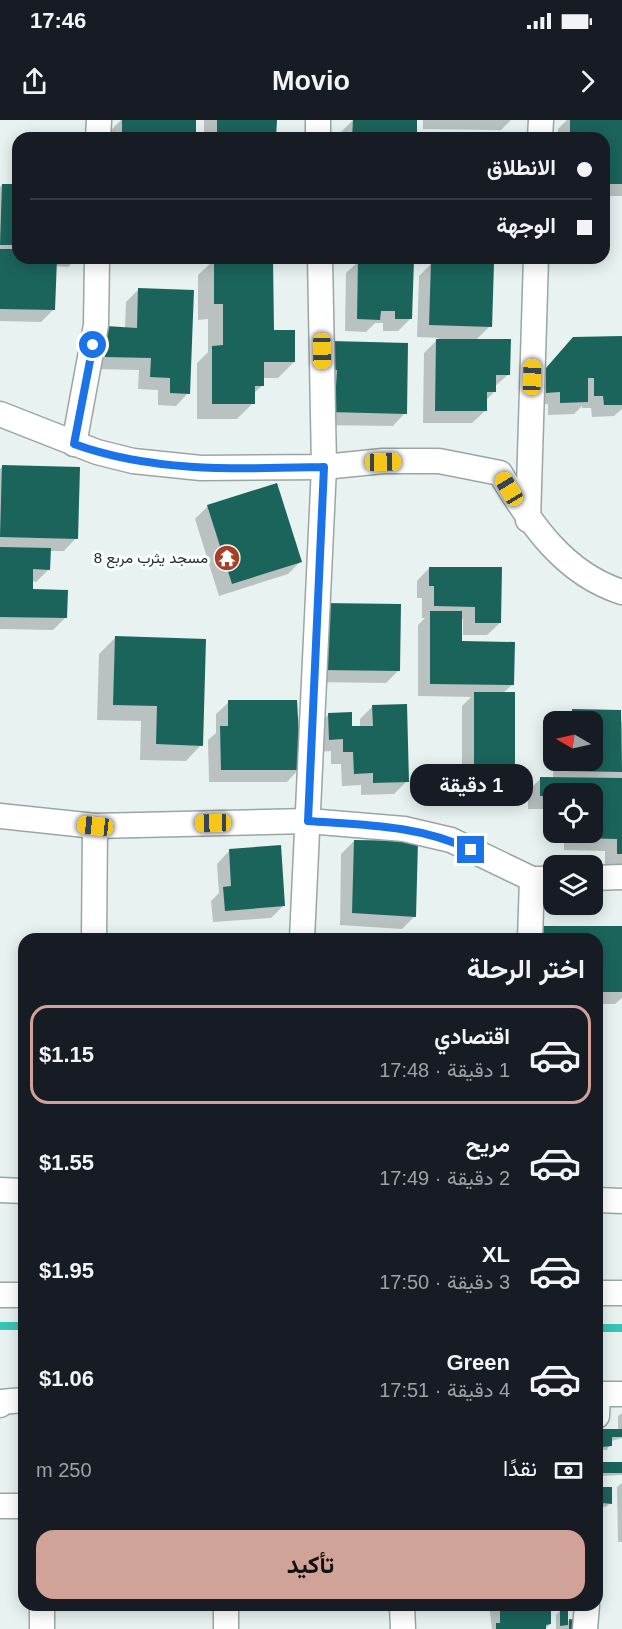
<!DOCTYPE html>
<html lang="ar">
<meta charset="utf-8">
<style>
body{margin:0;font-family:Arial,Vazirmatn,sans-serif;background:#242831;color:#f1f3f6;direction:rtl;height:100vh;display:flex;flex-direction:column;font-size:22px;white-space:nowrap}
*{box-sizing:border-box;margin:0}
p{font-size:20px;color:#9ea1a6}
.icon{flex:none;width:33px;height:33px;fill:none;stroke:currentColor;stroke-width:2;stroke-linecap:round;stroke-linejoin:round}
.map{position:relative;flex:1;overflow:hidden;direction:ltr}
.panel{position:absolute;left:18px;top:813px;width:585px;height:678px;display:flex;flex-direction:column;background:#171b24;border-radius:18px;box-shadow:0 3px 15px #0003;direction:rtl}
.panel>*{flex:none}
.hud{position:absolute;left:12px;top:12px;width:598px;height:132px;border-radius:18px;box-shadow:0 3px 15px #0003;direction:rtl;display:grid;align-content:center;height:132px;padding:0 18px;background:#171b24}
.needle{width:39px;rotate:279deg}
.controls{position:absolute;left:543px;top:591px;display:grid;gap:12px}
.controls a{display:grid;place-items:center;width:60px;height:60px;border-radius:12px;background:#171b24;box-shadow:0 3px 15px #0003;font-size:30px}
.end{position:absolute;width:27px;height:27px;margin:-14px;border:8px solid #1a73e8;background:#fff;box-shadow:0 0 0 3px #fff}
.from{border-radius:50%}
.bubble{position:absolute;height:42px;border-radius:18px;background:#171b24;box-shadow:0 3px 15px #0003;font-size:20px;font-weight:700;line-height:42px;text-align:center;direction:rtl}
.car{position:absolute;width:18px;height:36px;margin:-18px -9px;border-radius:8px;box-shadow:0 0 4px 2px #0007;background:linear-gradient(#f5c518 24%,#345 0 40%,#f5c518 0 76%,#345 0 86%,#f5c518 0)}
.hud b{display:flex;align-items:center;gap:21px;height:57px;font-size:22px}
.hud b+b{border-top:2px solid #363941}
.hud i{width:15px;height:15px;background:#f1f3f6}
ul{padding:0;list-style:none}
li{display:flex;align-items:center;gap:18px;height:99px;margin:0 12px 9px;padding:0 6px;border:3px solid transparent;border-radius:18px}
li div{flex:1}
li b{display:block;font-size:22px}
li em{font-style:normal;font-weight:700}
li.active{border-color:#d0a298}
li>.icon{width:54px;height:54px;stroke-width:1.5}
h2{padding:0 18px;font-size:27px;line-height:72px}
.pay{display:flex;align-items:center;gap:15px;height:66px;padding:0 18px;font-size:22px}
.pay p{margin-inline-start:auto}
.cta{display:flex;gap:12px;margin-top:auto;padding:12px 18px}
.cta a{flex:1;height:69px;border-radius:18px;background:#d0a298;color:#111;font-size:24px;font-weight:700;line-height:69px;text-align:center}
.status{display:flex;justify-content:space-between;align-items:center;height:42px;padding:0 30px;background:#171b24;direction:ltr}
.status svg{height:16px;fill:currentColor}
header{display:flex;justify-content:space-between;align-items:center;height:78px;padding:0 18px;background:#171b24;font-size:27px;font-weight:700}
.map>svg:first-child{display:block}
</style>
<div class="status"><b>17:46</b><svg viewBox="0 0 49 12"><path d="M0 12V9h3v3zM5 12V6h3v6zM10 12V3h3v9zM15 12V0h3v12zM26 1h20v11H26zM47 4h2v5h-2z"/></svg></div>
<header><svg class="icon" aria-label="forward" viewBox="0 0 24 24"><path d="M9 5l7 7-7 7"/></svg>Movio<svg class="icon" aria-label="share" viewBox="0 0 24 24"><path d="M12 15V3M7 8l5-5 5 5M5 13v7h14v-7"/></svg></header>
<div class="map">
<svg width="622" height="1509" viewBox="0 0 622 1509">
<rect width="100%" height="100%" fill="#e8f3f1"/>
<g fill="#0003">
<path d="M121,0H195L194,18H110V11Z"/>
<path d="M204,0H268L275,18H204Z"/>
<path d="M353,0L415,18H340V13Z"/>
<path d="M423,0H511L501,10L423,9Z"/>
<path d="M567,0H622V76H604V18H558V9Z"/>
<path d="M2,65H18V138H77L68,147L55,146L54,189L41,202L0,201V67Z"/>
<path d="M205,138H273L272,211L294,242L278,258H263V265L253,274V283L237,299H197V243L208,232V199L198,200V155L212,142L205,141Z"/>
<path d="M415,138H465L415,140Z"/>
<path d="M359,141L411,198L398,211H383V203H375L366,212L345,211L346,153Z"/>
<path d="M432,143L490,206L476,220L509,254L494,267V272L485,281V291L472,303H423L424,233L439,218L417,217L419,156Z"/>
<path d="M139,169L188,273L176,286L158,285V270L138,269L139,250L93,249L94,221L125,209L126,182Z"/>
<path d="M622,218V289L614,296L592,297L591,288H582V286L574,294L548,295V284L534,285V262L561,232Z"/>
<path d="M319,235L405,293L393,306L317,305Z"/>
<path d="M3,346L76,418L64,431H49V449L36,462L31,461V471L66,497L53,510L0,509V349Z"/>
<path d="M208,386L301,441L288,454L219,476L195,399Z"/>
<path d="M429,448L500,503L487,515H463V499H460V523L513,564L503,573L514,643L501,656H462V586L471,577L418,576V505L425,498H422V478H417V461Z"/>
<path d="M309,497L398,551L386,563L308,562Z"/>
<path d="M115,518L201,625L186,641L140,640L141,601L97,600L99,534Z"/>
<path d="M229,582L299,649L287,662H209L208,620L216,613V594Z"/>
<path d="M373,586L407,661L394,674L361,675V665L342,666L341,644H331V631L317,632L316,607L329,594L351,608H360V599Z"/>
<path d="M573,591L622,602V745L605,746V731L564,730V712H592V674H554V689H528V671L540,659H553L554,619V640H592V602H562Z"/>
<path d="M354,721L415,796L402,809L340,805L341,734Z"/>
<path d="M229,731L284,785L271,798L213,802L211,781L219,773L217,744Z"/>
<path d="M543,807L622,808V878L615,884H597V819H531Z"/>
<path d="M622,1293V1318L611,1321L607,1330H599V1314L603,1310H618V1296Z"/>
<path d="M603,1343H622V1355L600,1356L599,1347Z"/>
<path d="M622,1363V1422H618L617,1367Z"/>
<path d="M603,1369L610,1383L606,1387H598L599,1373Z"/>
<path d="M489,1485H554V1487L549,1491L550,1504L545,1509H492Z"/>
<path d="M560,1491L567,1501H575L574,1509H556V1495Z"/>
</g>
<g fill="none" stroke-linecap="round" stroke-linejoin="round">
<g stroke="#39c4b6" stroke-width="8">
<path d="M0,1206H24"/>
<path d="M597,1208H622"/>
</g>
</g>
<g fill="#1b645c">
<rect x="122" y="0" width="74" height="18"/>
<path d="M217,0H277L276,18H217Z"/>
<path d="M353,0H417V18H352Z"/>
<path d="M570,0H622V64H604V18H570Z"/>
<path d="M2,64H18V125H0Z"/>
<path d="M0,129H18V138L57,139L55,190L0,189Z"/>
<path d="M214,138H273L274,210H295V242H264V266H255V284H212V226L223,225V184H214Z"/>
<path d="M358,139L414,140L412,199H395V191H381L380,200L357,199Z"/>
<path d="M431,142L494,144L492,207L429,205Z"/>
<path d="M138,168L194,170L190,274L170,273V258L150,257L151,238L105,237L106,206L137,208Z"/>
<path d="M622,216V285H604L603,276H594V258H588V282L560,283V272L546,273V248L573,217Z"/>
<path d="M436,219H511L510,255H496V272H487V291H435Z"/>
<path d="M331,221L408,223L407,294L329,292L330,265L336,266L337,250H331Z"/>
<path d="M2,345L80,347L78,419L0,417Z"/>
<path d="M277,363L302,442L232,464L207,385Z"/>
<path d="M0,427L51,428L50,450L33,449V469L68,470L67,498L0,497Z"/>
<path d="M429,447H502L501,503H475V487L434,486V466H429Z"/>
<path d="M321,483L401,484L400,551L320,550Z"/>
<path d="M430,491H462V521L515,522L514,565L430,564Z"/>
<path d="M115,516L206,519L203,626L156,624L157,586L113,585Z"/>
<rect x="474" y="572" width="41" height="72"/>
<path d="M228,580H297L301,650H221L220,606H228Z"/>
<path d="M407,584L409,662L373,663V653L354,654L353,632H343V619L329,620L328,593L352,592V606H373L372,585Z"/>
<path d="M572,589L621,590L622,652L565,651V640H592V602H572Z"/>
<path d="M540,657L622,658V734H617V719L576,718V712H592V674H554V677L540,676Z"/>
<path d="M354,720L418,721L416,797L352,793Z"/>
<path d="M281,725L285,786L225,791L223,767L231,766L229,729Z"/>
<path d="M543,806H622V872H597V819H542Z"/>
<path d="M489,814V819H440V815Z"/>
<path d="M603,1309H622V1317H612V1326L602,1327Z"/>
<rect x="603" y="1342" width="19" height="11"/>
<path d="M602,1367H612V1384L602,1383Z"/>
<path d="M500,1485H555V1487L551,1489V1504L546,1505V1509H496V1503H500Z"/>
<path d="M560,1489H568V1505L560,1506Z"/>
<path d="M569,1499L576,1500V1509H569Z"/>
</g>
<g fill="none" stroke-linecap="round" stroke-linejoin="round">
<defs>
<g id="minor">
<path d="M318,0V18"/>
<path d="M98,18L99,0"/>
<path d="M540,18L541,0"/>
<path d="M0,294L97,332L133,341L201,348L324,347L383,341H439L500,353C530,403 564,454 622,472"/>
<path d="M74,324L96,205L97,138"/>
<path d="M528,400L536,138"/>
<path d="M0,696L95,706L308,701L404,709L451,720L532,759H554"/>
<path d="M592,758L622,757"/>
<path d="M94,819L95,706"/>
<path d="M302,819L324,347L320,138"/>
<path d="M530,819L532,759"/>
<path d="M0,1070L24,1071"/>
<path d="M597,1080L622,1081"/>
<path d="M597,1173H622"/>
<path d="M0,1175H24"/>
<path d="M597,1274H622"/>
<path d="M0,1285L1,1282L24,1280"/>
<path d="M597,1296L598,1274"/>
<path d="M0,1386H24"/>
<path d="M42,1485V1509"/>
<path d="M226,1485V1509"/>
<path d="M402,1485L403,1509"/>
<path d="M585,1509L587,1485"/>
</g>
</defs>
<use href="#minor" stroke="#9ba5a4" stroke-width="27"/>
<use href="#minor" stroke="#fff" stroke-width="24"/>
</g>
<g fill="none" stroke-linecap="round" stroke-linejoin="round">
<path stroke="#1a73e8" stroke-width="8" d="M93,225L74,324C154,353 240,349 324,347L308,701C363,705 420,705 471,730"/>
</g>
<defs>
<symbol id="temple-disc" viewBox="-11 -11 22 22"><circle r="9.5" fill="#a73f24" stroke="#f9fffe"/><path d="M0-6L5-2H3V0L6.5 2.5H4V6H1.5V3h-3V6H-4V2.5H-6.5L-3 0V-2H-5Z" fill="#fff"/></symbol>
</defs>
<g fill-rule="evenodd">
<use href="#temple-disc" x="212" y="423" width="30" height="30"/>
</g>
<g text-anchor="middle" stroke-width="6" stroke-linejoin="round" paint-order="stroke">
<g font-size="15" fill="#262a29" stroke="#f9fffe" text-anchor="end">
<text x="208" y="443">مسجد يثرب مربع 8</text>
</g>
</g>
</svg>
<div class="controls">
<a><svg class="needle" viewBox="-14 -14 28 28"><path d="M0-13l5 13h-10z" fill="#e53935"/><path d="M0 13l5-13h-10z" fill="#9ea1a6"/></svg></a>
<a><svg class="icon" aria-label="locate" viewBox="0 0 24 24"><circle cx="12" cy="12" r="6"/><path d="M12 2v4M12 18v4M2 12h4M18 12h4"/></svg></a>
<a><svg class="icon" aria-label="layers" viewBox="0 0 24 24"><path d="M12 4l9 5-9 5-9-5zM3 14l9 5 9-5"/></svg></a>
</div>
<i class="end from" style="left:93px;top:225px"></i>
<i class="end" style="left:471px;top:730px"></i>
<div class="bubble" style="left:410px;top:644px;width:123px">1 دقيقة</div>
<i class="car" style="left:322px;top:231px;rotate:179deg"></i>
<i class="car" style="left:532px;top:257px;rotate:2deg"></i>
<i class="car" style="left:383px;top:342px;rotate:89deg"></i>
<i class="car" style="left:509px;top:369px;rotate:329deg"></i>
<i class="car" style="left:213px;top:703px;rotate:269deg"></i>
<i class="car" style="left:95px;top:706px;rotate:276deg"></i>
<div class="hud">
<b><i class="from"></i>الانطلاق</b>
<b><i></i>الوجهة</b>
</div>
<section class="panel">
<h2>اختر الرحلة</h2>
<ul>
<li class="active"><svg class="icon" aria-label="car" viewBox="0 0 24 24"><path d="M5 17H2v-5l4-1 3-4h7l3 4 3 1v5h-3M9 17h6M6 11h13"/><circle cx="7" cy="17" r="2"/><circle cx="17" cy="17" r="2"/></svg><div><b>اقتصادي</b><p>1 دقيقة · 17:48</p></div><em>$1.15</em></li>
<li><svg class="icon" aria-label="car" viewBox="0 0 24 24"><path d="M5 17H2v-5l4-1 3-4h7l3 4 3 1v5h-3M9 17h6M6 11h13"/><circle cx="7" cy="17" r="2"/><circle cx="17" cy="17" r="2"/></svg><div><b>مريح</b><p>2 دقيقة · 17:49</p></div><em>$1.55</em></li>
<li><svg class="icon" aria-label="car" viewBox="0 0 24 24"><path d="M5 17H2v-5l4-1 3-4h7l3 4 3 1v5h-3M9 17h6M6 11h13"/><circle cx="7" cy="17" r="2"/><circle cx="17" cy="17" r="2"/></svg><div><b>XL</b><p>3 دقيقة · 17:50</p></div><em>$1.95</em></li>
<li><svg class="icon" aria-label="car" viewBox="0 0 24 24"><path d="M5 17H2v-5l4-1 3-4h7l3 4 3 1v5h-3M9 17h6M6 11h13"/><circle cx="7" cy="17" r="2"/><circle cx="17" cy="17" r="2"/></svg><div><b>Green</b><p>4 دقيقة · 17:51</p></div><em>$1.06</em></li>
</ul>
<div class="pay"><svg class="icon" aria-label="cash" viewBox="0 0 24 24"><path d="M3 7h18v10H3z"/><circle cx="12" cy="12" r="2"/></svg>نقدًا<p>250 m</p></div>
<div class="cta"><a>تأكيد</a></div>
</section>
</div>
